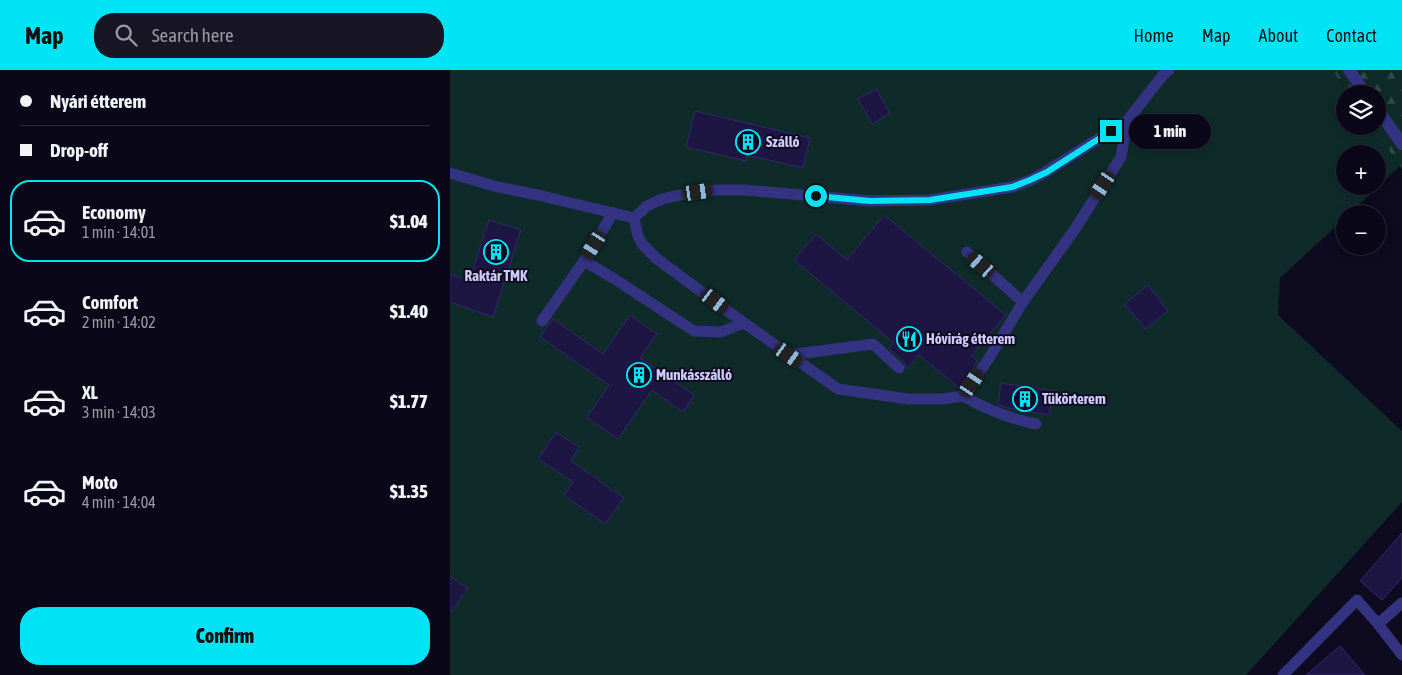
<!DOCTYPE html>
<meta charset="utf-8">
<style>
body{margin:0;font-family:"Asap Condensed",sans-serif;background:#181625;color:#f1f3f6;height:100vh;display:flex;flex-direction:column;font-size:19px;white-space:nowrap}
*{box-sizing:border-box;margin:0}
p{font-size:16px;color:#999aa2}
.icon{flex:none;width:28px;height:28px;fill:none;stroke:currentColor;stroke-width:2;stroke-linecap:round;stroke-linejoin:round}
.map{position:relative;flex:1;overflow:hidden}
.panel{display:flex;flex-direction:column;background:#0a0818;width:450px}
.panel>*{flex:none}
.banner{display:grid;align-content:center;height:110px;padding:0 20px;background:#0a0818}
.fabs{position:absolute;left:886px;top:15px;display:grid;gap:10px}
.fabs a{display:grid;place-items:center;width:50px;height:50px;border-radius:50%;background:#0a0818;box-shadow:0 2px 8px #0003,0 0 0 1px #2a2937;font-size:25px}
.end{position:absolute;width:22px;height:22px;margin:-11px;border:6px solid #00e4f6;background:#111;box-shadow:0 0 0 2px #111}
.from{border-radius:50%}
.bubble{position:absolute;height:35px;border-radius:18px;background:#0a0818;box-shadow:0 2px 8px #0003,0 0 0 1px #2a2937;font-size:16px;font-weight:800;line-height:35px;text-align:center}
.car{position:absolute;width:15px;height:30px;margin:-15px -8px;border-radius:6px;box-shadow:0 0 4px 1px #0007;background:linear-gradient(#222 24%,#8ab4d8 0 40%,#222 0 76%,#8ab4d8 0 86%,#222 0)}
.banner b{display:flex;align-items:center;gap:18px;height:48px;font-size:19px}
.banner b+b{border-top:1px solid #2a2937}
.banner i{width:12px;height:12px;background:#f1f3f6}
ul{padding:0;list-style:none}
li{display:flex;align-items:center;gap:15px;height:82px;margin:0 10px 8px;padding:0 10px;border:2px solid transparent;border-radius:20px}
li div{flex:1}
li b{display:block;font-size:19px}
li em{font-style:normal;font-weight:800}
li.current{border-color:#00e4f6}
li>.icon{width:45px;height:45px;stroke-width:1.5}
.cta{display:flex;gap:10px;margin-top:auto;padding:10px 20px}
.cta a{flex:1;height:58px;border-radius:20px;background:#00e4f6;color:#111;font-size:20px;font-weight:800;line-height:58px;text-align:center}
header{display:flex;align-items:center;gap:30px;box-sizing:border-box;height:70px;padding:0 25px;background:#00e4f6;color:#111}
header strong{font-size:24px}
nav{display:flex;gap:28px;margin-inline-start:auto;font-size:18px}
.search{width:350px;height:45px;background:#181625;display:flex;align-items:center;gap:12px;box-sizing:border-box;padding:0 18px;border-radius:20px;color:#999aa2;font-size:19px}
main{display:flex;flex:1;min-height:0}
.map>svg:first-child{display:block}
</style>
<header>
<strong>Map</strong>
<div class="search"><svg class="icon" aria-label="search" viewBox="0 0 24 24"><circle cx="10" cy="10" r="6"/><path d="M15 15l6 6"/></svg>Search here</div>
<nav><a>Home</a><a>Map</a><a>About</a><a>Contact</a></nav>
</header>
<main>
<section class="panel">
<div class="banner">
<b><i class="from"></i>Nyári étterem</b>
<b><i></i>Drop-off</b>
</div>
<ul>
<li class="current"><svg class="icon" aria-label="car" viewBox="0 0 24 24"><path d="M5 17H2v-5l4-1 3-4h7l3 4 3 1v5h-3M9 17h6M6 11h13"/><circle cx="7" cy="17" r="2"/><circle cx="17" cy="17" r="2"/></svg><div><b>Economy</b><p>1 min · 14:01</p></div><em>$1.04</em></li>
<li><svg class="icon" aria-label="car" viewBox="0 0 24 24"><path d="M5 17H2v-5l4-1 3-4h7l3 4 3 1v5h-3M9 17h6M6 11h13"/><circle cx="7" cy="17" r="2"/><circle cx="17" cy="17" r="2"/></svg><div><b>Comfort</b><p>2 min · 14:02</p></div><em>$1.40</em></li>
<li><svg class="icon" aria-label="car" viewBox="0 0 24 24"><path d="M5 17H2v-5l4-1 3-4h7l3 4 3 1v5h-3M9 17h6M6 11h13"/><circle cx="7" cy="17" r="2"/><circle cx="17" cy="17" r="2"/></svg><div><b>XL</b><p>3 min · 14:03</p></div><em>$1.77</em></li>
<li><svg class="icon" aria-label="car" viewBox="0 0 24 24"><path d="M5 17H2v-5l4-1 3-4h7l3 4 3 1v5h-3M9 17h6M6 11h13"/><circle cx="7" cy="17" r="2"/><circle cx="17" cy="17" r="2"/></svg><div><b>Moto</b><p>4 min · 14:04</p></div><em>$1.35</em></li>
</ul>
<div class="cta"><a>Confirm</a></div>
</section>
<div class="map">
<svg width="952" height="605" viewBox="0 0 952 605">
<defs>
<pattern id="forest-firs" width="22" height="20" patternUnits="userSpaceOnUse" patternTransform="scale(1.25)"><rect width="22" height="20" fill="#0e2b29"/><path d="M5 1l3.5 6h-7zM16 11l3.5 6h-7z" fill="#304849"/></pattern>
</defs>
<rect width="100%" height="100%" fill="#0e0b20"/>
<path fill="url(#forest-firs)" d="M882,0H952V99L921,56H928V24H899Z"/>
<path fill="#0e2b29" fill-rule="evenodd" d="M0,0H882L899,24H895V56H921L950,96L899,144H895V148L830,208L828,245L952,361V432L796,605H0ZM895,84H928V116H895Z"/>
<g fill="#1e1642" stroke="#332770">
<path d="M426,19L440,43L422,54L408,29Z"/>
<path d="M245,41L360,68L353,98L297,85L296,91L236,77Z"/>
<path d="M434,145L556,245L521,286L528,291L509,318L469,285L457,299L454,292L439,278L444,273L344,190L366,164L397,190Z"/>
<path d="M39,150L71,160L43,247L0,232V204L19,211Z"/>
<path d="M698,215L718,241L695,259L675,234Z"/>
<path d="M180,245L207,264L190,288L244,325L233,342L202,320L168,369L137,347L159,315L90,267L103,249L153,284Z"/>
<path d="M551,313L603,321L599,345L558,338L548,335Z"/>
<path d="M106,362L129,377L121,391L174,428L155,454L114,425L123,412L88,389Z"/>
<path d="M952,463V508L932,530L910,511Z"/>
<path d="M0,506L18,519L0,543Z"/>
<path d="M890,576L915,605H856Z"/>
</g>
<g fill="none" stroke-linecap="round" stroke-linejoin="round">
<g stroke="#343382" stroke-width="11">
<path d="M0,103L44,116L88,125L184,148"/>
<path d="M184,148L188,166L193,175L207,189L294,253L388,319L458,329H492L513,326L539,288L573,232L625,159L671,87L677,51"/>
<path d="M184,148L197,136L212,129L230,125L266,120H294L420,131L480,130L562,117L581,110L597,101L677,51L713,5L719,0"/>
<path d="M517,182L573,232"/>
<path d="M134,191L163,208L244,261L271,262L294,253"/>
<path d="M92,251L134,191L163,143"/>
<path d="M339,285L423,274L449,298"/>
<path d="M513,326C536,339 560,349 586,354"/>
<path d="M928,554L952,533"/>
<path d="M833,605L907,530L928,554L952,585"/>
</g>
<g stroke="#343382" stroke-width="12">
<path d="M899,0L916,24"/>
<path d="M928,40L952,74"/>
</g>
</g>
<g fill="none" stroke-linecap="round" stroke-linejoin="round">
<path stroke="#00e4f6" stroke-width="6" d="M366,126L420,131L480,130L562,117L580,110L597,102L661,61"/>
</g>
<defs>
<symbol id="building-ring" viewBox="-11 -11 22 22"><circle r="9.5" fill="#0e0b20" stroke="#00e4f6" stroke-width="1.5"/><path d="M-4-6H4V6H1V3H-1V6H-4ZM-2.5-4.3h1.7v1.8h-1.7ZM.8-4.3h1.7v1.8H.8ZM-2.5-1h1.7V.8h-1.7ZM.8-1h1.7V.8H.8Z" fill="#00e4f6"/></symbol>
<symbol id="restaurant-ring" viewBox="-11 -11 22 22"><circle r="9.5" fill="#0e0b20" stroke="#00e4f6" stroke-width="1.5"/><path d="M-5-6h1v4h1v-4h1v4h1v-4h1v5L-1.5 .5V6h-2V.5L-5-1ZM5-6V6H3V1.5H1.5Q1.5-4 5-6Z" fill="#00e4f6"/></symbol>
</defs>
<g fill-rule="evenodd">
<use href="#building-ring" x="284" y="58" width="28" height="28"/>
<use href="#building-ring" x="32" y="168" width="28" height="28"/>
<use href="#restaurant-ring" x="445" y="255" width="28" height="28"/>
<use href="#building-ring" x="175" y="291" width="28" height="28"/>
<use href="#building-ring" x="561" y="315" width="28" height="28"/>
</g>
<g text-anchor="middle" stroke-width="4" stroke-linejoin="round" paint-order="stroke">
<g font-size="15" font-weight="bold" fill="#cfcbff" stroke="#0e0b20" text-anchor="start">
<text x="316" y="77">Szálló</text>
<text x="46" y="211" text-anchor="middle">Raktár TMK</text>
<text x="476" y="274">Hóvirág étterem</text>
<text x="206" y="310">Munkásszálló</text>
<text x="592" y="334">Tükörterem</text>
</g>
</g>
</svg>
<div class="fabs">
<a><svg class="icon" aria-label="layers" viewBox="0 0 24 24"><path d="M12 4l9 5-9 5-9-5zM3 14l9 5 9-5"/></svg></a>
<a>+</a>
<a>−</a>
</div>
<i class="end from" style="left:366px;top:126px"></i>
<i class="end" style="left:661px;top:61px"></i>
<div class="bubble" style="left:679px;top:44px;width:82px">1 min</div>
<i class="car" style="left:653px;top:115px;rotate:213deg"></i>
<i class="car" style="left:248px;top:122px;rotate:82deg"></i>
<i class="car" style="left:144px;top:175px;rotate:212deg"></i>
<i class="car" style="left:531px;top:195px;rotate:311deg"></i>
<i class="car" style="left:265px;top:231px;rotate:127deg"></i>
<i class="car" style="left:339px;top:285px;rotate:125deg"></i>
<i class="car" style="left:522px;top:313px;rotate:34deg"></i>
</div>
</main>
